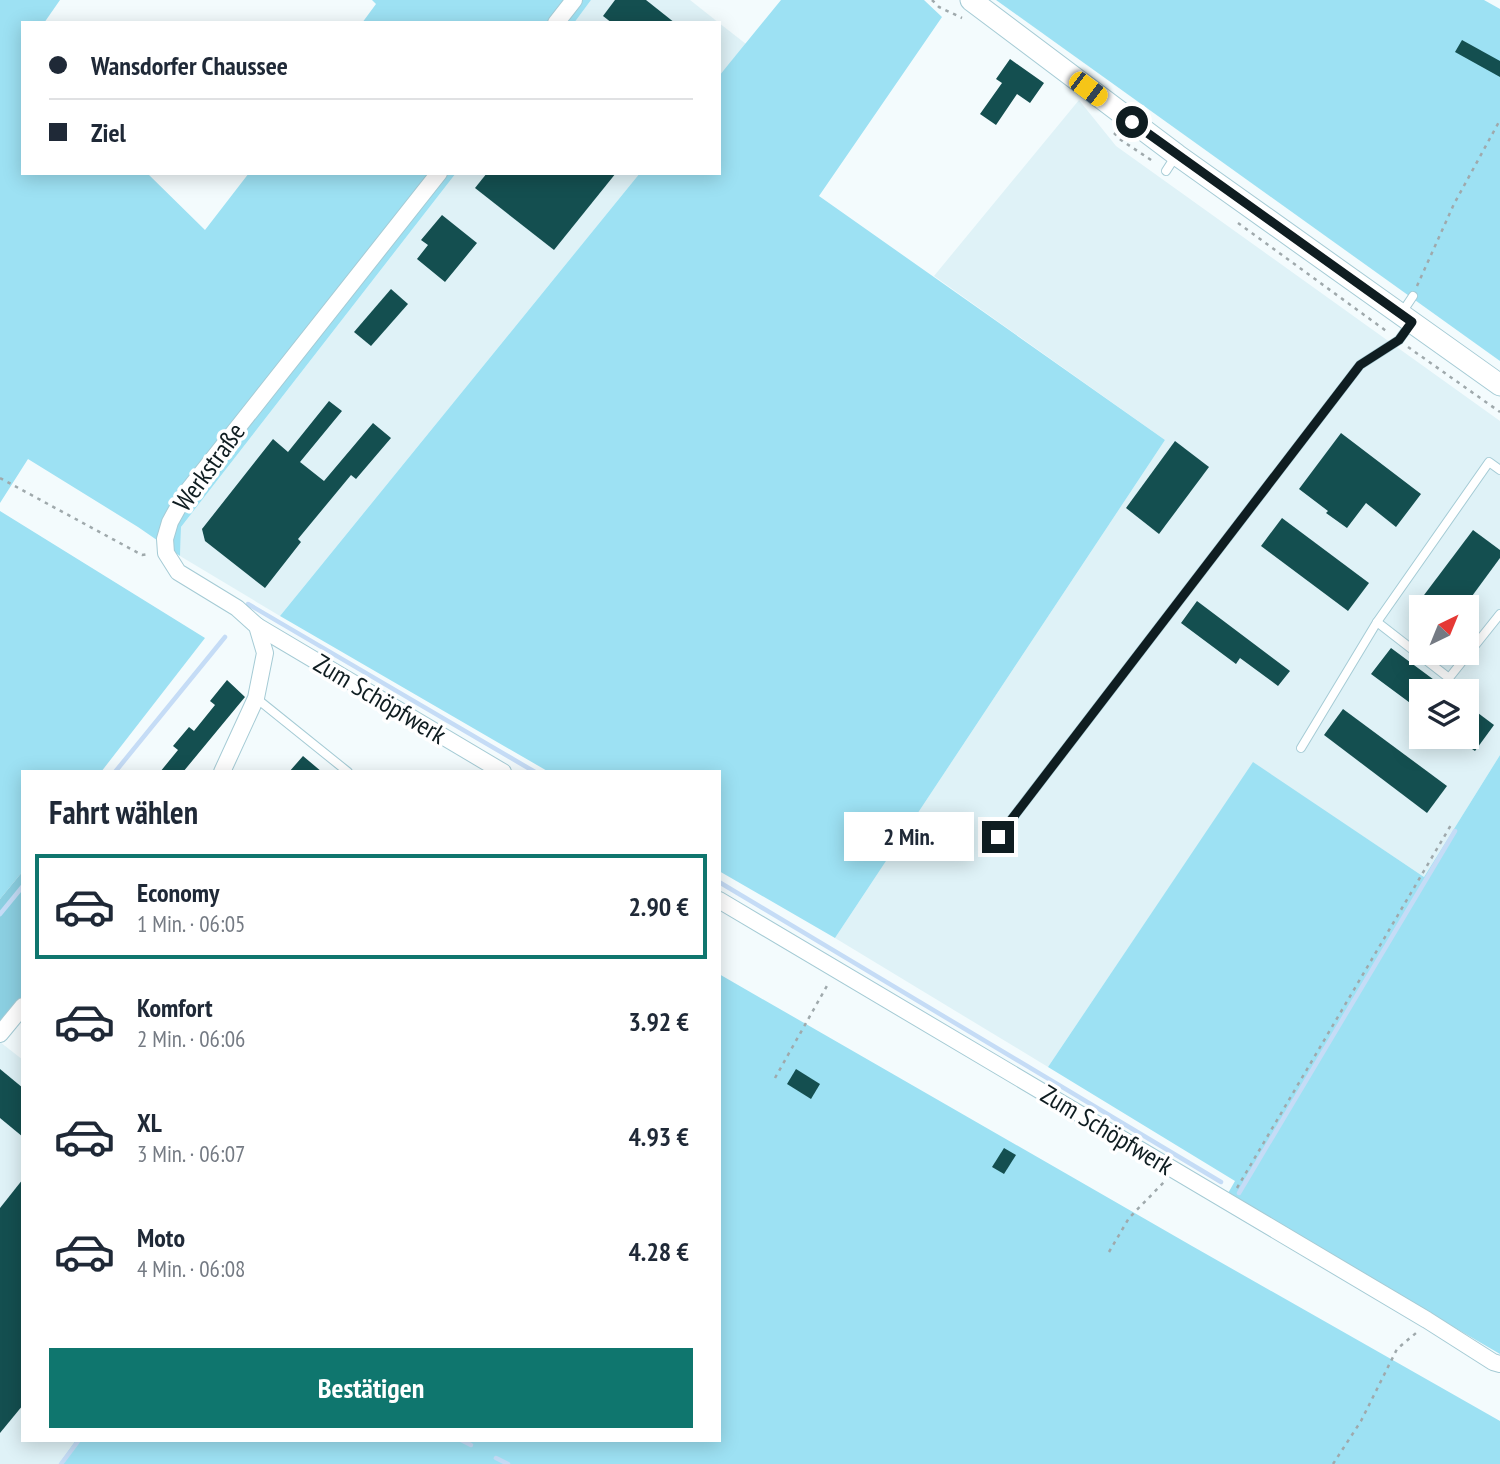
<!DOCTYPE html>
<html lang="de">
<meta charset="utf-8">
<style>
body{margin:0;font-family:"PT Sans Narrow",sans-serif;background:#f2f2f3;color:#1f2937;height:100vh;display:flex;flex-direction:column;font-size:26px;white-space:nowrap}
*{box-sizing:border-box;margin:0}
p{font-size:23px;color:#747a83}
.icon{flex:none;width:38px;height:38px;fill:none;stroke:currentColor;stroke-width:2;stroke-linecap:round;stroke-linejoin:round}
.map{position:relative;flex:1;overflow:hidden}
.side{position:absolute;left:21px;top:770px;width:700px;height:672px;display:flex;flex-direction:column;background:#fff;border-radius:0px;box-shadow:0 4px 18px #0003}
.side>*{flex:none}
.guide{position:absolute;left:21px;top:21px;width:700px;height:154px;border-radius:0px;box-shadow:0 4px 18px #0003;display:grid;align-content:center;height:154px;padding:0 28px;background:#fff}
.needle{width:46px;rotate:43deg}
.controls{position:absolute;left:1409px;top:595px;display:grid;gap:14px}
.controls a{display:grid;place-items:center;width:70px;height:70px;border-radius:0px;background:#fff;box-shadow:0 4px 18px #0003;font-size:35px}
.end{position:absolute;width:32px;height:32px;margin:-16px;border:9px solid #0f1d21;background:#fff;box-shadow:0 0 0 4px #fff}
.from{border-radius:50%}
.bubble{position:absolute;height:49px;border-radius:0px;background:#fff;box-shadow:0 4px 18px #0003;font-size:23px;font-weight:800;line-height:49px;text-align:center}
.car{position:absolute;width:21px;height:42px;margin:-21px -10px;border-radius:9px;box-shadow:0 0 5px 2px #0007;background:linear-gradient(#f5c518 24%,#345 0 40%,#f5c518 0 76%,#345 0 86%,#f5c518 0)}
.guide b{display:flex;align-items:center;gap:24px;height:66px;font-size:26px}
.guide b+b{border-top:2px solid #e0e1e3}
.guide i{width:18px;height:18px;background:#1f2937}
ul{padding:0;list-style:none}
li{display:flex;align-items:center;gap:21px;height:105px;margin:0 14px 10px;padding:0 14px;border:4px solid transparent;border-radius:0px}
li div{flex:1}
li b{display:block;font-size:26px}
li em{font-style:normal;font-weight:800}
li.active{border-color:#0f766e}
li>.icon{width:63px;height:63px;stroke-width:1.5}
h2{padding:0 28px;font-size:32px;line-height:84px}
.primary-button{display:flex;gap:14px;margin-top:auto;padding:14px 28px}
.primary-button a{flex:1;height:80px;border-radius:0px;background:#0f766e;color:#fff;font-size:28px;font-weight:800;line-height:80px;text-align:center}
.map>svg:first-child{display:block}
</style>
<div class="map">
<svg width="1500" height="1464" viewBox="0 0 1500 1464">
<rect width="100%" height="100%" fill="#f3fbfd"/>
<g fill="#dff2f7" fill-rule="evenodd">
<path d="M591,0H690L719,23H574Z"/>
<path d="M719,23L746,44L719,76Z"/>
<path d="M1079,100L1116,146L1500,421V755L1424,877L1253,763L1048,1067L835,938L1165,440L934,276ZM1421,607H1466V653H1421ZM1421,691H1466V737H1421Z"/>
<path d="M456,173H640L280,616L180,556L181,527Z"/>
<path d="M0,1042L23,1060V1440H76L59,1464H0Z"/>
</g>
<g fill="#9de1f3">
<path d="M0,0H60L44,23H23V173H147L205,230L249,173H456L181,527L180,556L138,527L28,459L0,503Z"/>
<path d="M372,0H591L574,23H362L376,4Z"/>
<path d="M781,0H924L942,17L819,196L1165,440L835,938L719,871V772H549L280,616L640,173H719V76Z"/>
<path d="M996,0H1484L1500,9V361Z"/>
<path d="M0,511L205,638L101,772H23V871L0,899Z"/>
<path d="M1500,755V1354L1227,1195L1235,1181L1048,1067L1253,762L1424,877Z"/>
<path d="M719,974L1192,1246L1500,1421V1464H59L76,1440H719Z"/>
</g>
<path fill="#8bcfe1" d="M23,871V998L0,1026V899Z"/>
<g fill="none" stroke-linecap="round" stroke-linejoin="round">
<g stroke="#c5dcf6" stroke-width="4.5">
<path d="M248,604L535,772"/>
<path d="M115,772L225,637"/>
<path d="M719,882L1221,1182"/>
<path d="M0,914L23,886"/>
<path d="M1239,1193L1455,831"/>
<path d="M461,1440L471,1445"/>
<path d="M496,1458L508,1464"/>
<path d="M61,1464L79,1440"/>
</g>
</g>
<g fill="#144f50">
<path d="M615,0H646L675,23H612L603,16Z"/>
<path d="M1462,40L1500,61V77L1455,52Z"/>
<path d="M1010,59L1044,83L1030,103L1017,94L996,125L980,114L1002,83L996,79Z"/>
<path d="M487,173H616L554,250L475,188Z"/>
<path d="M442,215L477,243L445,282L417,259L428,245L421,240Z"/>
<path d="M391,289L408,304L371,346L354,332Z"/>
<path d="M329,401L342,411L300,462L324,481L373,423L391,438L356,479L351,475L298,539L301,542L265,588L205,541L202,529L273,439L288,452Z"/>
<path d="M1341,433L1421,494L1396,527L1366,503L1347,528L1326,513L1328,511L1299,489Z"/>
<path d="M1175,441L1209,467L1159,534L1126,508Z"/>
<path d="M1282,518L1369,583L1348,611L1261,546Z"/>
<path d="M1473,530L1500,550V558L1464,607H1415Z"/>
<path d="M1197,601L1290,671L1278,686L1240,658L1236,664L1181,623Z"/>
<path d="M1391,648L1449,691H1421V711L1371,674Z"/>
<path d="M227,680L245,697L183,772H160L178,750L173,746L189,727L194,731L215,705L210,701Z"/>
<path d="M1466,704L1494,725L1475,751L1466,745Z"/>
<path d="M1343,709L1447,786L1427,813L1324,735Z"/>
<path d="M303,756L322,772H289Z"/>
<path d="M0,1069L23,1088V1137L0,1118Z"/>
<path d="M796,1069L820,1084L811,1099L787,1084Z"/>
<path d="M1004,1148L1016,1155L1004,1174L992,1167Z"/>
<path d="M23,1179V1405L0,1433V1208Z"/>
</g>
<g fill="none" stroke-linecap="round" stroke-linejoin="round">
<defs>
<g id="lane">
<path d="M1166,171L1175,157"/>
<path d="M1401,314L1413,296"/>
<path d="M1377,622L1449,678L1500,614"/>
<path d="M256,698L348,772"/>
<path d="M1301,748L1377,622L1489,462L1500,470"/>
<path d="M998,837L1360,365L1399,340L1411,323"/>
</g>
<g id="street">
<path d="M556,23L574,0"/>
<path d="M257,626L503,772"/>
<path d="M222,772L256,698L265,653L257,626L237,608L178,572L166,553L165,539L170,522L186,493L439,173"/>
<path d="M719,900L1427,1320L1493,1362L1500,1364"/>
<path d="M0,1034L23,1006"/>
</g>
<path id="secondary" d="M971,0L1177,155L1500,385"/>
</defs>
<use href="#lane" stroke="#a5cbd5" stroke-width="10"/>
<use href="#street" stroke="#a5cbd5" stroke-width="18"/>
<use href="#secondary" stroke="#a5cbd5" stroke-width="23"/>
<g stroke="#9fa9ac" stroke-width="2.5" stroke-dasharray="3.5 5" stroke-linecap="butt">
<path d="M932,0L939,7L962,18"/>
<path d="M1114,133L1121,140L1154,162"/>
<path d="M1238,223L1389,333"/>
<path d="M1417,286L1454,204L1500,120"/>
<path d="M1408,347L1500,412"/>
<path d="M0,478L142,555L149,554"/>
<path d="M775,1078L828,984"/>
<path d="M1237,1188L1451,825"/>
<path d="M1109,1252L1129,1218L1165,1181"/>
<path d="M1333,1464L1361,1421L1397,1349L1416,1333"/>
</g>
<use href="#lane" stroke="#fff" stroke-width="8"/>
<use href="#street" stroke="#fff" stroke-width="16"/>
<use href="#secondary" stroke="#fff" stroke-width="21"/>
</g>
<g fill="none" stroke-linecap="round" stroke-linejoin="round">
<path stroke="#0f1d21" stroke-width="9" d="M998,837L1360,365L1399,340L1412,322L1132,122"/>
</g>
<g text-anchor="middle" stroke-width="7" stroke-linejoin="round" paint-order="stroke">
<g font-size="26" fill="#0f1d21" stroke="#fff">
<text transform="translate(209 467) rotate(-54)" y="9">Werkstraße</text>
<text transform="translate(380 699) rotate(31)" y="9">Zum Schöpfwerk</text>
<text transform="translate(1107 1130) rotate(31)" y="9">Zum Schöpfwerk</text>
</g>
</g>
</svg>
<div class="controls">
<a><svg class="needle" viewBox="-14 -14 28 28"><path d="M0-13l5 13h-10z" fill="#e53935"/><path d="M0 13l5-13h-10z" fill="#747a83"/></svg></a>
<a><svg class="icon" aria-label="layers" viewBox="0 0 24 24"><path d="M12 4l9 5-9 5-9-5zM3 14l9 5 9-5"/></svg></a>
</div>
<i class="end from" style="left:1132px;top:122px"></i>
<i class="end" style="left:998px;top:837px"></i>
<div class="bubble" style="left:844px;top:812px;width:130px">2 Min.</div>
<i class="car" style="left:1088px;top:89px;rotate:127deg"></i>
<div class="guide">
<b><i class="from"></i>Wansdorfer Chaussee</b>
<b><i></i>Ziel</b>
</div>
<section class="side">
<h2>Fahrt wählen</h2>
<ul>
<li class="active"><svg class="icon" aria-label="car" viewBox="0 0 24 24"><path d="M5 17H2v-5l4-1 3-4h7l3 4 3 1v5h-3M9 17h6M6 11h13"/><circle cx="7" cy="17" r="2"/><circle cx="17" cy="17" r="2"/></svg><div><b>Economy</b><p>1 Min. · 06:05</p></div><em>2.90 €</em></li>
<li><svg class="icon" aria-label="car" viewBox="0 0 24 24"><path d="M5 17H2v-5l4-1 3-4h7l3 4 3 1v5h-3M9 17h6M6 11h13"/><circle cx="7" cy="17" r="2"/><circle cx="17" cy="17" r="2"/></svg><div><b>Komfort</b><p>2 Min. · 06:06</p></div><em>3.92 €</em></li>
<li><svg class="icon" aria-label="car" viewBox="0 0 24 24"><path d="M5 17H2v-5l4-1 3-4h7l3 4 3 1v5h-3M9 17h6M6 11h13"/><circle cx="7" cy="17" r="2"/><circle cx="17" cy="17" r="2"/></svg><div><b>XL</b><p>3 Min. · 06:07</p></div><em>4.93 €</em></li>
<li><svg class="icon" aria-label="car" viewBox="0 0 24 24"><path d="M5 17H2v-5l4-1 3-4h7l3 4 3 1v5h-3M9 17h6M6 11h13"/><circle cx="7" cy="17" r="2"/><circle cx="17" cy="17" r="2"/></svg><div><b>Moto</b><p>4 Min. · 06:08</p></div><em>4.28 €</em></li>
</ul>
<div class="primary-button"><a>Bestätigen</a></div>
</section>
</div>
